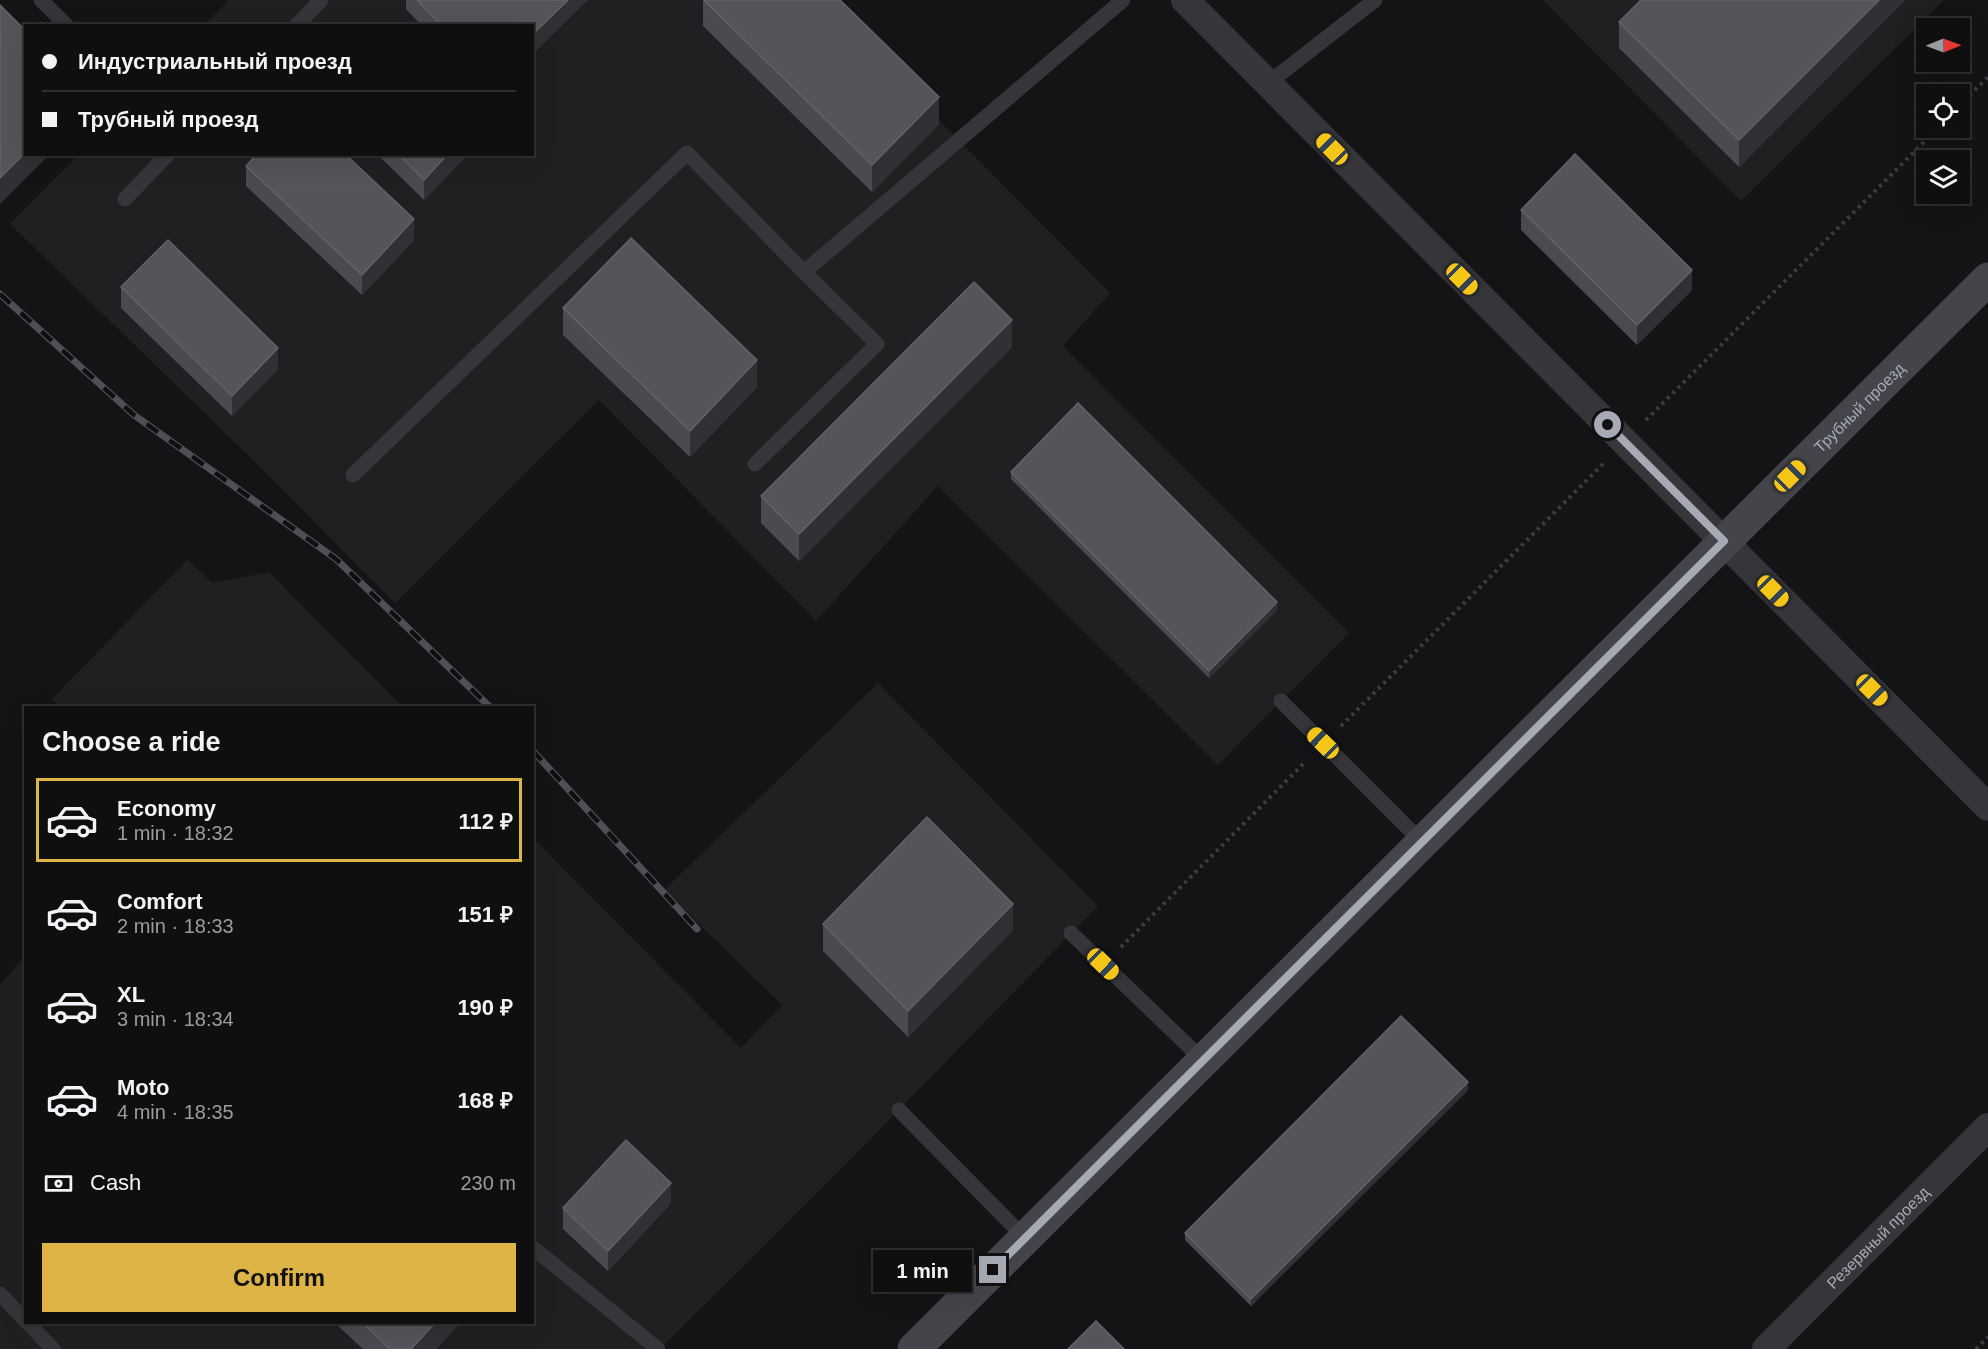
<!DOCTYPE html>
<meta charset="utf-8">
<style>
body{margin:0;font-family:Helvetica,sans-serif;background:#1d1d1e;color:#f1f3f6;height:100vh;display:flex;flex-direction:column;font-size:22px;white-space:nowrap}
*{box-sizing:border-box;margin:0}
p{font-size:20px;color:#9b9c9f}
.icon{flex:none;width:33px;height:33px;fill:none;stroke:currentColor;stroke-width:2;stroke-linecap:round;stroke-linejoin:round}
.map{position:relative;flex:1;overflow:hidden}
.drawer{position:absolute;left:24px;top:706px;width:510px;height:618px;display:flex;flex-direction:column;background:#0f0f10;border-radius:0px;box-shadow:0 6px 24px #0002,0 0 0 2px #2f2f30}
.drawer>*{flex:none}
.banner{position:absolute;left:24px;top:24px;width:510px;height:132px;border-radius:0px;box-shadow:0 6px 24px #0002,0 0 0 2px #2f2f30;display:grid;align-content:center;height:132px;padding:0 18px;background:#0f0f10}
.needle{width:39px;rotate:89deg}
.fabs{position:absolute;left:1916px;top:18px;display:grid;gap:12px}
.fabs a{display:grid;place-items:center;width:54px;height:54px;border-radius:0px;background:#0f0f10;box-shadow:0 6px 24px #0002,0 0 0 2px #2f2f30;font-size:30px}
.end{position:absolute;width:27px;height:27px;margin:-14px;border:8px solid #a7aab4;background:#111;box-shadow:0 0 0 3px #111}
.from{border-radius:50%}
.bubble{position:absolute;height:42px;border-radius:0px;background:#0f0f10;box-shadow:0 6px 24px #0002,0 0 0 2px #2f2f30;font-size:20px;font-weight:700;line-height:42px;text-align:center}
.car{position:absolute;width:18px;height:36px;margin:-18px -9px;border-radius:8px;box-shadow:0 0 4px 2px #0007;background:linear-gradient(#f5c518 24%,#345 0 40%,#f5c518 0 76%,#345 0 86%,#f5c518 0)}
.banner b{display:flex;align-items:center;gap:21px;height:57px;font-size:22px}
.banner b+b{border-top:2px solid #2f2f30}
.banner i{width:15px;height:15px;background:#f1f3f6}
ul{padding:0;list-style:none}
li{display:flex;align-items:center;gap:18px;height:84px;margin:0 12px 9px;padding:0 6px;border:3px solid transparent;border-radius:0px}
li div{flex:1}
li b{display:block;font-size:22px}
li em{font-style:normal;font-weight:700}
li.selected{border-color:#ddb445}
li>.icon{width:54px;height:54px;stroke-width:1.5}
h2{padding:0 18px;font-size:27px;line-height:72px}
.pay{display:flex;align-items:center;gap:15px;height:66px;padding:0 18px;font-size:22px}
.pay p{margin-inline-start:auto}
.button{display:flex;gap:12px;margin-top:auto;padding:12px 18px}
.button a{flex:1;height:69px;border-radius:0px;background:#ddb445;color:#111;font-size:24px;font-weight:700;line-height:69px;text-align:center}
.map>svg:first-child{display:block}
</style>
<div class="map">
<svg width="1988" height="1349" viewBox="0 0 1988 1349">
<rect width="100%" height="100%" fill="#141416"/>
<g fill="#202022">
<path d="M229,0H820L1110,293L1063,346L1349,633L1218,765L938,486L816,621L599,400L395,603L253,460L10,224L78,155L532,154V26L204,25Z"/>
<path d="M1543,0H1944L1741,201Z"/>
<path d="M187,560L213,583L269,572L404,708H60L52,699Z"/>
<path d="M878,683L1098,906L848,1162L660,1349H0V985L25,956L26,1323H532L533,838L741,1048L782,1005L664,890Z"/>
</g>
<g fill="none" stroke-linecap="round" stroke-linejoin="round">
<g stroke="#3c3d41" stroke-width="4" stroke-dasharray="3 4.5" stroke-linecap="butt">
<path d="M1959,106L1988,77"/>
<path d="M1646,420L1938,128"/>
<path d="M1341,726L1603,464"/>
<path d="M1121,947L1306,761"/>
<path d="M1976,1349L1988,1337"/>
</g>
<g stroke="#36363a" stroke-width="15">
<path d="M41,0L67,26"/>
<path d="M296,26L321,0"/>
<path d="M1267,84L1375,0"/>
<path d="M125,199L168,154"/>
<path d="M755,464L877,344L804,272L1123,0"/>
<path d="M353,475L687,153L804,272"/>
<path d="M1281,701L1422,842"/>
<path d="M1071,933L1203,1060"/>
<path d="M899,1110L1025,1238"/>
<path d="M532,1247L658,1349"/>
<path d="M0,1294L26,1321"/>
<path d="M28,1323L53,1349"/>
</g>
<g stroke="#36363a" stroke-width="28">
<path d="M1185,0L1988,807"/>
<path id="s1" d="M1766,1349L1988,1127"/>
</g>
<path stroke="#44454a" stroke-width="33" id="s2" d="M914,1349L1988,279"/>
<defs>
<g id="rail">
<path d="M0,294L134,415L336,559L491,708"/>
<path d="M532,750L697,929"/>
</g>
</defs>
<use href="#rail" stroke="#4f5055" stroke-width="7"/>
<use href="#rail" stroke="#0f0f11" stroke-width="4.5" stroke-dasharray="14" stroke-linecap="butt"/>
</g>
<g fill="#4a4b50">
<path d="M406,0H588L532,26H422L406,9Z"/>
<path d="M703,0L939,124L872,192L703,26Z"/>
<path d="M1641,0H1905L1739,167L1619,48V22Z"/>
<path d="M377,154H465V157L424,200Z"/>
<path d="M246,166L414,240L362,295L246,186Z"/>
<path d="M1521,210L1692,290L1637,345L1521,230Z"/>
<path d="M121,287L278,369L232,416L121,308Z"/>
<path d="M563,308L757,387L690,457L563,335Z"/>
<path d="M1012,347L799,561L761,523V496Z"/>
<path d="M1011,472L1277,610L1209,678L1011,479Z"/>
<path d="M823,924L1013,930L908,1037L823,951Z"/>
<path d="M1468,1090L1251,1306L1185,1240V1233Z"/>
<path d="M671,1203L608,1271L563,1229V1208Z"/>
<path d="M335,1323H460L436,1349H363Z"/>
</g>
<g fill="#303134">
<path d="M568,0H588L532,55V35Z"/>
<path d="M1879,0H1905L1739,167V140Z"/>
<path d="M939,97V124L872,192V165Z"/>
<path d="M26,152V154H50L0,204V178Z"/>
<path d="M448,154H465V157L424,200V180Z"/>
<path d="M414,219V240L362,295V275Z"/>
<path d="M1692,270V290L1637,345V325Z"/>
<path d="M1012,320V347L799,561V534Z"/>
<path d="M278,348V369L232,416V396Z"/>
<path d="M757,360V387L690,457V431Z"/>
<path d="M1277,602V610L1209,678V671Z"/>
<path d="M1013,904V930L908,1037V1011Z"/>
<path d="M1468,1082V1090L1251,1306V1299Z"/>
<path d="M671,1183V1203L608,1271V1251Z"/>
<path d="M435,1323H460L436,1349H411Z"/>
</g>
<g fill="#54555a" stroke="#616368" stroke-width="1.5">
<path d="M417,0H568L532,35V26H442Z"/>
<path d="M704,0H840L939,97L872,165Z"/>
<path d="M1641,0H1879L1739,140L1619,22Z"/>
<path d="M0,5L26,31V152L0,178Z"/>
<path d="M257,154H345L414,219L362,275L246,166Z"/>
<path d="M398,154H448L424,180Z"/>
<path d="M1575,154L1692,270L1637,325L1521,210Z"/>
<path d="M631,238L757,360L690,431L563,308Z"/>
<path d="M168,240L278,348L232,396L121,287Z"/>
<path d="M974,282L1012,320L799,534L761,496Z"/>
<path d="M1078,403L1277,602L1209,671L1011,472Z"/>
<path d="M927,817L1013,904L908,1011L823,924Z"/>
<path d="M1401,1016L1468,1082L1251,1299L1185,1233Z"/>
<path d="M626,1140L671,1183L608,1251L563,1208Z"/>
<path d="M1096,1321L1124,1349H1068Z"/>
<path d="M363,1323H435L411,1349H390Z"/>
</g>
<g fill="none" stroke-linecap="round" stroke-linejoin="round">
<path stroke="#a7aab4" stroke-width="8" d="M993,1270L1724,541L1608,425"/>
</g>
<g text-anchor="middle" stroke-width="4.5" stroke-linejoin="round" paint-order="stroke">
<g font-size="16" fill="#a7aab4" stroke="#0f0f11">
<text dy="6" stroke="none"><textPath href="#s2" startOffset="1334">Трубный проезд</textPath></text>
<text dy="6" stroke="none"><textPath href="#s1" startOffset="158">Резервный проезд</textPath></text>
</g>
</g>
</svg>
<div class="fabs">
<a><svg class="needle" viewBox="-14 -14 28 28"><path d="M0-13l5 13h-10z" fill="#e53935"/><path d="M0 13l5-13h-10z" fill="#9b9c9f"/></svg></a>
<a><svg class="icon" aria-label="locate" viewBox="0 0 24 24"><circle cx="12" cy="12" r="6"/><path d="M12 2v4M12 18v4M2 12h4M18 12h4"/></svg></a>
<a><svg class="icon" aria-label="layers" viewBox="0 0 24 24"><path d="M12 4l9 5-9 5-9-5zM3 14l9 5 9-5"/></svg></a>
</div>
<i class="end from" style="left:1608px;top:425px"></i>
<i class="end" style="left:993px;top:1270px"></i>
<div class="bubble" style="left:873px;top:1250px;width:99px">1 min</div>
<i class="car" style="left:1332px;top:149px;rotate:315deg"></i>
<i class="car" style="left:1462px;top:279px;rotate:135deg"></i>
<i class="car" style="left:1790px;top:476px;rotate:45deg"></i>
<i class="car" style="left:1773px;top:591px;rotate:135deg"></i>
<i class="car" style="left:1872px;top:690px;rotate:135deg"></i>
<i class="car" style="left:1323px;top:743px;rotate:314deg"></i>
<i class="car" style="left:1103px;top:964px;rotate:134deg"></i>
<div class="banner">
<b><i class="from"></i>Индустриальный проезд</b>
<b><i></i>Трубный проезд</b>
</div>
<section class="drawer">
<h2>Choose a ride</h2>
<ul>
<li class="selected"><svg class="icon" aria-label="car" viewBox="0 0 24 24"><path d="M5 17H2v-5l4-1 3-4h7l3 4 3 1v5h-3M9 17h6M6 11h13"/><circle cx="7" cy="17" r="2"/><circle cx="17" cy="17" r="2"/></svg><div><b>Economy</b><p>1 min · 18:32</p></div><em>112 ₽</em></li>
<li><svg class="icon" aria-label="car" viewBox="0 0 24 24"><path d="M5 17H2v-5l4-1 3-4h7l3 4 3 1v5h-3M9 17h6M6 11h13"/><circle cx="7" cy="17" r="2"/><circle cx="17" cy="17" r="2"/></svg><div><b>Comfort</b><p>2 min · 18:33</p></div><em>151 ₽</em></li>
<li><svg class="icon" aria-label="car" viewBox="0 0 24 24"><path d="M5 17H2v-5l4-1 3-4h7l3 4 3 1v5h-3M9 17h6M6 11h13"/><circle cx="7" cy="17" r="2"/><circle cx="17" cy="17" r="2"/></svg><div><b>XL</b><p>3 min · 18:34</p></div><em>190 ₽</em></li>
<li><svg class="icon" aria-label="car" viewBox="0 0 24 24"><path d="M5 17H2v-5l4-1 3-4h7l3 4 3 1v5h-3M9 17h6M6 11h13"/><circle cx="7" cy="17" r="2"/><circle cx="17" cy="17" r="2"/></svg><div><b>Moto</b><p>4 min · 18:35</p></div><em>168 ₽</em></li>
</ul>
<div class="pay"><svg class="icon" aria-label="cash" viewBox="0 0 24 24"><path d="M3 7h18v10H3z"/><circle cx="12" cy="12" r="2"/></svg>Cash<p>230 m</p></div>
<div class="button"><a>Confirm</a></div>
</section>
</div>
